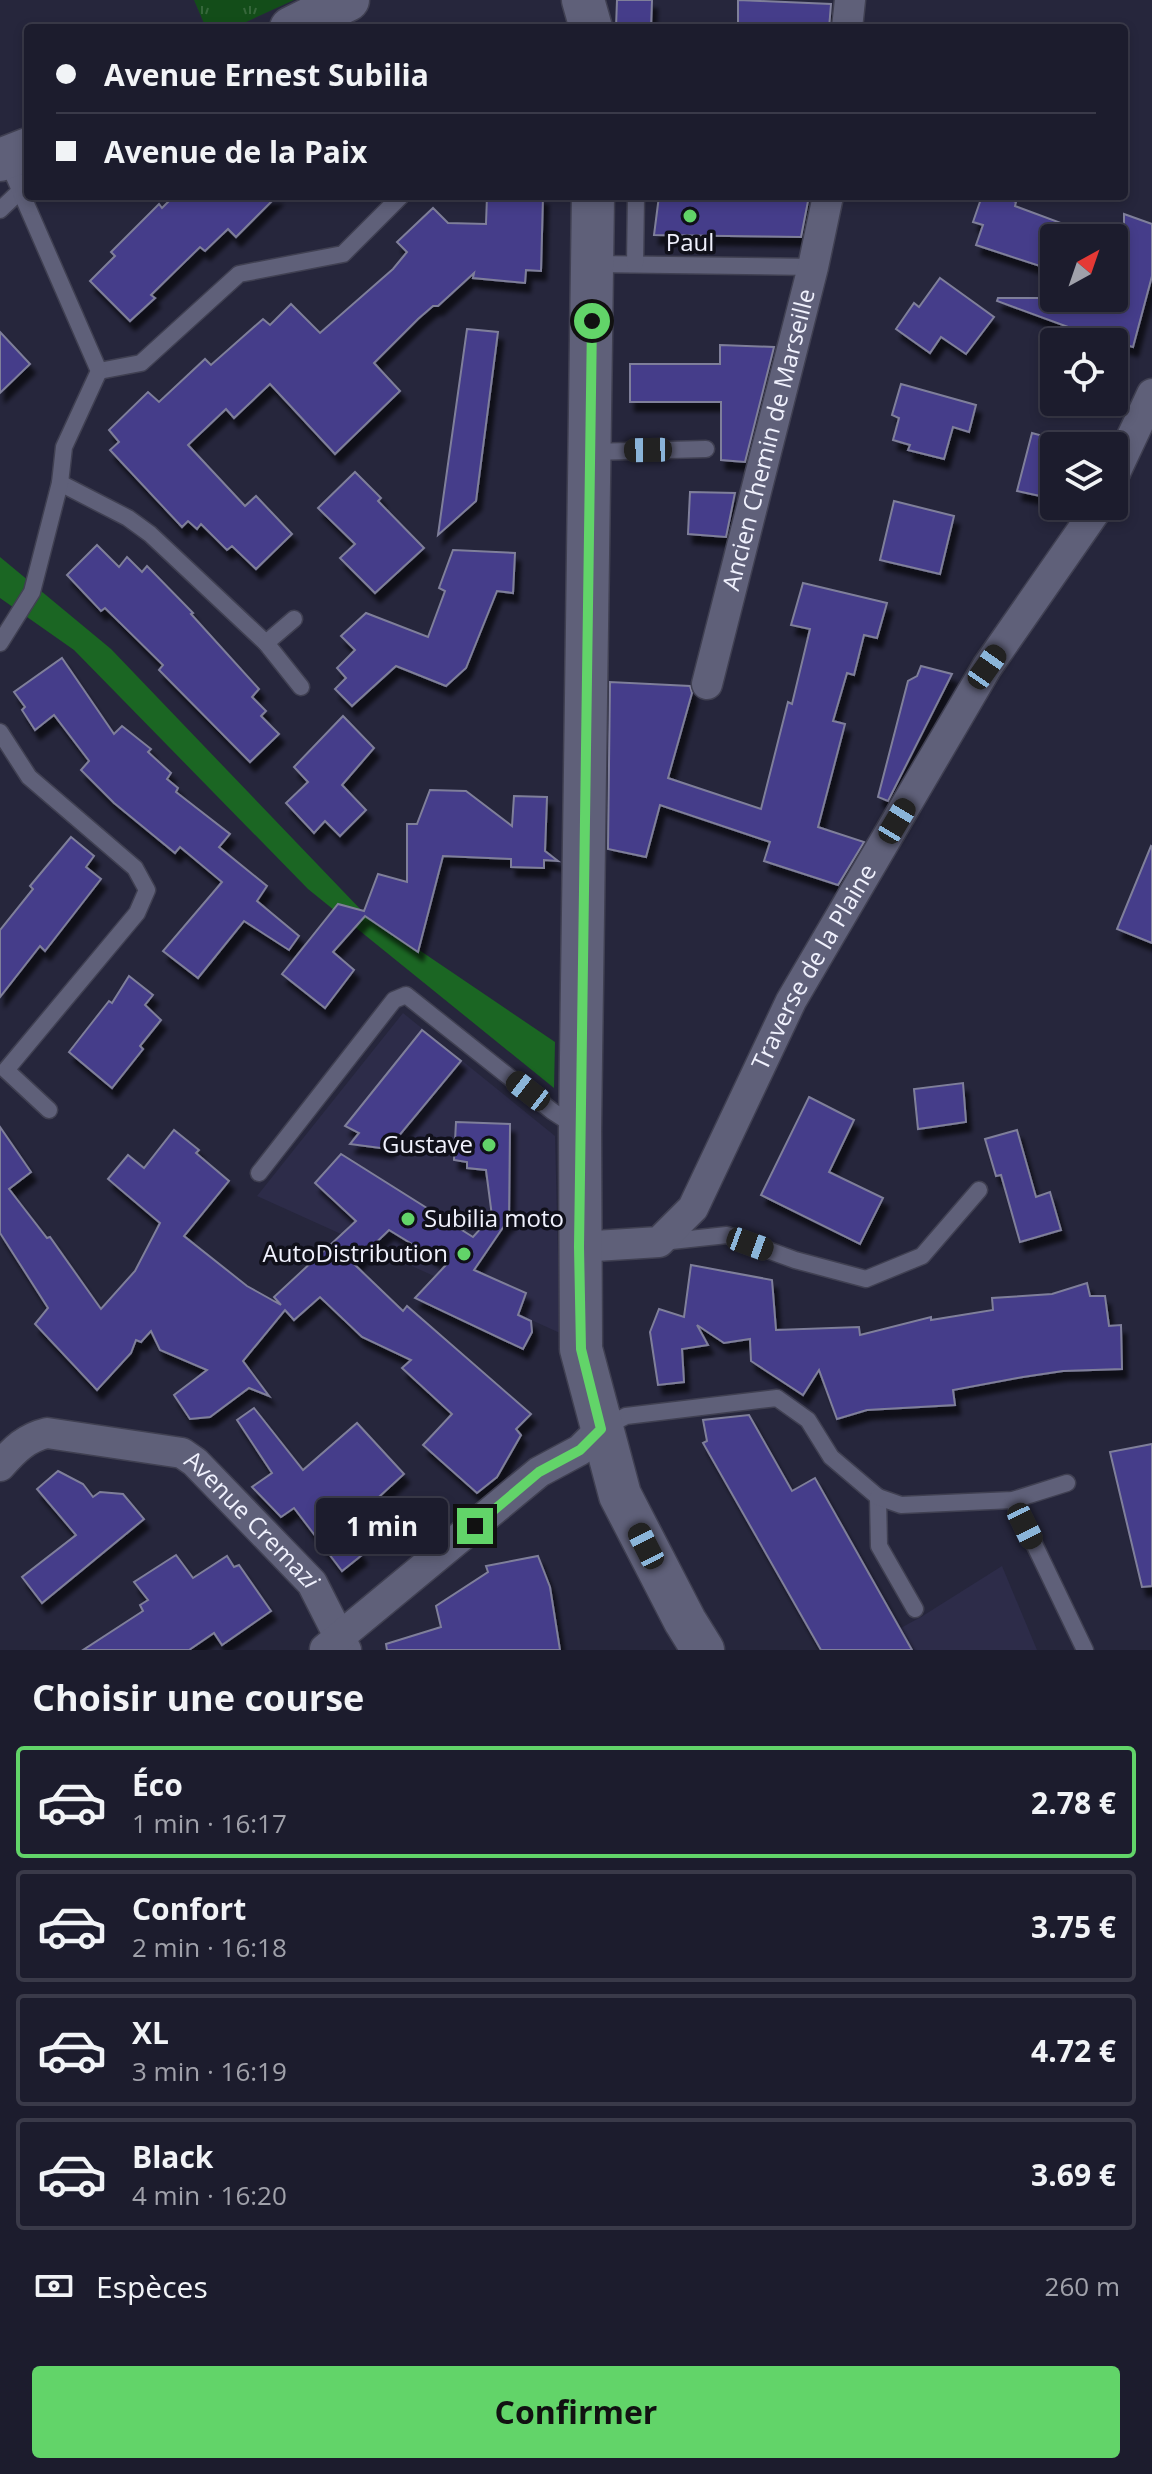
<!DOCTYPE html>
<html lang="fr">
<meta charset="utf-8">
<style>
body{margin:0;font-family:"Open Sans",sans-serif;background:#292939;color:#f1f3f6;height:100vh;display:flex;flex-direction:column;font-size:30px;white-space:nowrap}
*{box-sizing:border-box;margin:0}
p{font-size:26px;color:#a0a1aa}
.icon{flex:none;width:44px;height:44px;fill:none;stroke:currentColor;stroke-width:2;stroke-linecap:round;stroke-linejoin:round}
.map{position:relative;height:1650px;overflow:hidden}
.details{display:flex;flex-direction:column;background:#1c1c2d;flex:1}
.details>*{flex:none}
.guide{position:absolute;left:24px;top:24px;width:1104px;height:176px;border-radius:8px;box-shadow:0 4px 12px #0003,0 0 0 2px #3a3a49;display:grid;align-content:center;height:176px;padding:0 32px;background:#1c1c2d}
.needle{width:52px;rotate:40deg}
.tools{position:absolute;left:1040px;top:224px;display:grid;gap:16px}
.tools a{display:grid;place-items:center;width:88px;height:88px;border-radius:8px;background:#1c1c2d;box-shadow:0 4px 12px #0003,0 0 0 2px #3a3a49;font-size:40px}
.end{position:absolute;width:36px;height:36px;margin:-18px;border:10px solid #62d469;background:#111;box-shadow:0 0 0 4px #111}
.from{border-radius:50%}
.bubble{position:absolute;height:56px;border-radius:8px;background:#1c1c2d;box-shadow:0 4px 12px #0003,0 0 0 2px #3a3a49;font-size:26px;font-weight:700;line-height:56px;text-align:center}
.car{position:absolute;width:24px;height:48px;margin:-24px -12px;border-radius:10px;box-shadow:0 0 6px 2px #0007;background:linear-gradient(#222 24%,#8ab4d8 0 40%,#222 0 76%,#8ab4d8 0 86%,#222 0)}
.guide b{display:flex;align-items:center;gap:28px;height:76px;font-size:30px}
.guide b+b{border-top:2px solid #3a3a49}
.guide i{width:20px;height:20px;background:#f1f3f6}
ul{padding:0;list-style:none}
li{display:flex;align-items:center;gap:24px;height:112px;margin:0 16px 12px;padding:0 16px;border:4px solid #3a3a49;border-radius:8px}
li div{flex:1}
li b{display:block;font-size:30px}
li em{font-style:normal;font-weight:700}
li.on{border-color:#62d469}
li>.icon{width:72px;height:72px;stroke-width:1.5}
h2{padding:0 32px;font-size:36px;line-height:96px}
.pay{display:flex;align-items:center;gap:20px;height:88px;padding:0 32px;font-size:30px}
.pay p{margin-inline-start:auto}
.cta{display:flex;gap:16px;margin-top:auto;padding:16px 32px}
.cta a{flex:1;height:92px;border-radius:8px;background:#62d469;color:#111;font-size:32px;font-weight:700;line-height:92px;text-align:center}
.map>svg:first-child{display:block}
</style>
<div class="map">
<svg width="1152" height="1650" viewBox="0 0 1152 1650">
<defs>
<pattern id="grass-tufts" width="24" height="20" patternUnits="userSpaceOnUse" patternTransform="scale(2)"><rect width="24" height="20" fill="#134d19"/><path d="M3 7l-1-3M5 7V3M7 7l1-3M15 17l-1-3M17 17v-4M19 17l1-3" fill="none" stroke="#36673b"/></pattern>
<filter id="shadow"><feDropShadow dx="5" dy="9" stdDeviation="2" flood-color="#0009"/></filter>
</defs>
<rect width="100%" height="100%" fill="#26263c"/>
<g fill="#2d2c49">
<path d="M403,1013L555,1136L560,1333L257,1196Z"/>
<path d="M1002,1566L1037,1650H860L921,1617Z"/>
</g>
<path fill="url(#grass-tufts)" d="M194,0H294L233,28H206Z"/>
<path fill="#1b6623" d="M0,557L111,649L363,912L555,1042L554,1088L308,889L74,650L0,598Z"/>
<g fill="#443c8a" stroke="#7f7f9a" stroke-width="2" filter="url(#shadow)">
<path d="M617,0H652L651,28H616Z"/>
<path d="M738,0L831,4L829,28H738Z"/>
<path d="M174,196H277L236,237L228,229L205,251L200,247L151,295L155,298L130,321L90,281L115,256L111,252L159,204L162,208Z"/>
<path d="M487,196H543L541,271L526,270L525,283L473,278L474,273L438,306H433L418,319L374,363L400,391L335,454L270,384L234,418L226,409L188,445L245,506L256,496L292,534L256,569L232,546L227,550L201,524L197,529L188,521L182,527L110,450L119,442L109,430L148,392L159,402L205,359L211,365L263,319L270,325L291,304L320,333L393,269L407,252L397,242L433,208L448,223L486,224Z"/>
<path d="M659,196H809L801,237L654,235Z"/>
<path d="M982,196H1002L1016,202L1015,206L1061,223L1056,238H1054L1046,268L976,245L983,225L973,222Z"/>
<path d="M1124,214L1152,224V276L1133,347L1090,335L997,301L998,298H1114V275L1124,237Z"/>
<path d="M940,278L994,317L966,354L941,337L930,353L896,329L914,303L919,307Z"/>
<path d="M467,329L498,332L476,501L438,535Z"/>
<path d="M0,332L30,364L0,393Z"/>
<path d="M720,345L774,347L745,462L721,460V402H630V364H720Z"/>
<path d="M901,384L976,405L969,432L953,427L944,459L908,450L910,445L893,440L899,418L892,415Z"/>
<path d="M1032,433L1054,439V499L1017,491Z"/>
<path d="M355,472L381,498L378,501L424,548L375,593L340,558L355,544L318,508Z"/>
<path d="M690,492L735,493L726,537L688,534Z"/>
<path d="M894,501L954,516L940,574L880,560Z"/>
<path d="M97,545L119,567L127,557L142,572L147,566L193,613L191,614L259,689L252,697L266,711L261,716L279,734L250,762L159,670L163,665L105,608L101,611L67,575Z"/>
<path d="M453,550L515,553L513,593L497,591L466,668L446,686L396,666L352,706L335,689L346,678L337,668L355,650L341,636L366,613L428,637L445,591L439,588Z"/>
<path d="M803,583L887,603L877,638L864,635L854,675L847,673L833,721L845,724L818,827L864,842L838,885L764,861L770,842L660,805L646,857L608,849L610,682L690,686L692,693L668,778L761,809L788,702L792,704L810,629L791,625Z"/>
<path d="M62,658L114,734L122,726L151,749L148,752L171,773L167,779L178,788L176,792L230,834L219,847L267,886L257,901L299,936L289,950L244,921L198,978L163,951L222,882L180,847L175,853L114,803L81,770L89,761L54,715L35,730L22,710L25,707L14,692Z"/>
<path d="M921,666L952,674L888,801L878,797L908,681L917,676Z"/>
<path d="M343,716L374,748L342,785L366,810L340,836L325,821L314,833L286,803L308,782L294,767Z"/>
<path d="M430,790L466,791L512,826L514,796L547,797L545,851L558,861L544,860V868L511,867V859L443,856L418,952L365,916L333,952L354,970L325,1008L282,974L338,904L364,911L378,874L407,882V824H417Z"/>
<path d="M71,837L94,856L86,867L101,879L45,951L40,946L0,997V930L33,889L30,886Z"/>
<path d="M1151,846L1152,847V943L1117,929Z"/>
<path d="M129,976L153,995L145,1005L161,1020L140,1046L143,1049L112,1088L69,1052L109,1001L112,1003Z"/>
<path d="M422,1030L461,1061L388,1149L350,1144L359,1133L345,1126Z"/>
<path d="M963,1083L966,1122L918,1129L914,1089Z"/>
<path d="M809,1097L854,1120L829,1172L883,1198L860,1244L761,1195Z"/>
<path d="M456,1122L510,1124L509,1222L506,1223L474,1270L526,1293L518,1315L531,1321L532,1332L523,1349L415,1298L446,1265L389,1230L354,1264L403,1311L407,1306L531,1414L516,1429L521,1435L497,1477L477,1493L423,1445L452,1414L402,1368L411,1360L362,1337L320,1297L294,1320L285,1310L243,1361L269,1396L249,1388L210,1417L190,1419L174,1395L207,1370L160,1350L151,1331L141,1342L136,1340L131,1353L97,1390L35,1324L48,1308L0,1233V1127L31,1172L9,1189L47,1238L50,1237L101,1309L135,1271L160,1223L108,1179L128,1155L144,1168L174,1130L199,1150L196,1153L229,1181L184,1236L247,1286L281,1305L274,1297L356,1221L315,1183L341,1154L473,1237L492,1216L486,1170L467,1168V1162L454,1160Z"/>
<path d="M1017,1130L1036,1197L1050,1192L1061,1230L1020,1242L1001,1175L996,1176L985,1139Z"/>
<path d="M691,1265L772,1280L776,1330L859,1327L860,1335L931,1317V1320L993,1310L992,1298L1052,1294L1087,1283L1090,1296H1105L1109,1326L1121,1325L1122,1369L1063,1371L1023,1377L953,1390L955,1405L867,1410L837,1419L819,1370L803,1395L751,1361L750,1339L724,1343L697,1325L708,1345L682,1349L684,1382L658,1385L650,1332L659,1309L684,1317Z"/>
<path d="M254,1408L303,1470L357,1423L404,1474L344,1529L362,1555L342,1571L294,1508L281,1517L252,1487L272,1473L237,1420Z"/>
<path d="M749,1415L792,1491L815,1478L912,1650H821L703,1443L707,1441L703,1420Z"/>
<path d="M1152,1444V1586L1142,1587L1110,1452Z"/>
<path d="M58,1471L83,1484L93,1497L100,1492L123,1494L144,1519L42,1603L22,1577L76,1535L37,1489Z"/>
<path d="M176,1555L193,1578L227,1556L234,1567L239,1565L271,1611L222,1645L214,1633L189,1650H83L143,1611L140,1605L148,1600L134,1582Z"/>
<path d="M538,1556L550,1587L560,1650H387L386,1644L441,1627L436,1606L488,1572L486,1566Z"/>
</g>
<g fill="none" stroke-linecap="round" stroke-linejoin="round">
<defs>
<g id="lane">
<path d="M0,210L20,191"/>
<path d="M594,264L813,267"/>
<path d="M635,264L636,196"/>
<path d="M99,371L141,363L239,274L343,254L401,196"/>
<path d="M591,452L706,449"/>
<path d="M60,483L128,518L150,534L266,643L301,687"/>
<path d="M0,643L32,592L60,483L64,447L99,371L6,158"/>
<path d="M266,643L294,619"/>
<path d="M0,732L29,777L135,868L147,890L137,913L6,1070L49,1110"/>
<path d="M259,1173L394,1000L406,995L552,1111L575,1126"/>
<path d="M662,1242L727,1235L795,1260L866,1279L922,1256L979,1190"/>
<path d="M604,1427L626,1416L777,1398L808,1420L831,1457L878,1497L879,1546L915,1609"/>
<path d="M878,1497L901,1505L1013,1500L1067,1483"/>
<path d="M1013,1500L1085,1650"/>
</g>
<g id="street">
<path d="M847,28L850,0"/>
<path d="M1114,475L1152,394"/>
<path id="s1" d="M707,684L813,267L828,196"/>
<path id="s2" d="M579,1247L659,1242L693,1208L791,1001L987,667L1099,506"/>
<path id="s3" d="M0,1466C15,1449 26,1438 47,1433L182,1453L195,1462L312,1583L346,1650"/>
<path d="M325,1649L539,1472L580,1450L601,1429"/>
</g>
<g id="secondary">
<path d="M583,0L591,28"/>
<path d="M291,28L348,0"/>
<path d="M0,160L28,149"/>
<path d="M593,196L580,1129L581,1349L620,1495L685,1621L703,1650"/>
</g>
</defs>
<use href="#lane" stroke="#404052" stroke-width="19"/>
<use href="#street" stroke="#404052" stroke-width="33"/>
<use href="#secondary" stroke="#404052" stroke-width="45"/>
<use href="#lane" stroke="#5f6079" stroke-width="16"/>
<use href="#street" stroke="#5f6079" stroke-width="30"/>
<use href="#secondary" stroke="#5f6079" stroke-width="42"/>
</g>
<g fill="none" stroke-linecap="round" stroke-linejoin="round">
<path stroke="#62d469" stroke-width="10" d="M475,1526L539,1472L580,1450L601,1429L581,1349L579,1247L592,321"/>
</g>
<g fill="#62d469" stroke="#10101a" stroke-width="3">
<circle cx="690" cy="216" r="8"/>
<circle cx="489" cy="1145" r="8"/>
<circle cx="408" cy="1219" r="8"/>
<circle cx="464" cy="1254" r="8"/>
</g>
<g text-anchor="middle" stroke-width="7" stroke-linejoin="round" paint-order="stroke">
<g font-size="24" fill="#f0f1fd" stroke="#10101a" text-anchor="end">
<text x="690" y="251" text-anchor="middle">Paul</text>
<text x="473" y="1153">Gustave</text>
<text x="424" y="1227" text-anchor="start">Subilia moto</text>
<text x="448" y="1262">AutoDistribution</text>
</g>
<g font-size="24" fill="#f0f1fd" stroke="#10101a">
<text dy="8" stroke="none"><textPath href="#s1" startOffset="252">Ancien Chemin de Marseille</textPath></text>
<text dy="8" stroke="none"><textPath href="#s2" startOffset="398">Traverse de la Plaine</textPath></text>
<text dy="8" stroke="none"><textPath href="#s3" startOffset="292">Avenue Cremazi</textPath></text>
</g>
</g>
</svg>
<div class="tools">
<a><svg class="needle" viewBox="-14 -14 28 28"><path d="M0-13l5 13h-10z" fill="#e53935"/><path d="M0 13l5-13h-10z" fill="#a0a1aa"/></svg></a>
<a><svg class="icon" aria-label="locate" viewBox="0 0 24 24"><circle cx="12" cy="12" r="6"/><path d="M12 2v4M12 18v4M2 12h4M18 12h4"/></svg></a>
<a><svg class="icon" aria-label="layers" viewBox="0 0 24 24"><path d="M12 4l9 5-9 5-9-5zM3 14l9 5 9-5"/></svg></a>
</div>
<i class="end from" style="left:592px;top:321px"></i>
<i class="end" style="left:475px;top:1526px"></i>
<div class="bubble" style="left:316px;top:1498px;width:132px">1 min</div>
<i class="car" style="left:648px;top:450px;rotate:269deg"></i>
<i class="car" style="left:987px;top:667px;rotate:35deg"></i>
<i class="car" style="left:897px;top:821px;rotate:31deg"></i>
<i class="car" style="left:528px;top:1091px;rotate:308deg"></i>
<i class="car" style="left:750px;top:1244px;rotate:110deg"></i>
<i class="car" style="left:1025px;top:1526px;rotate:154deg"></i>
<i class="car" style="left:646px;top:1546px;rotate:333deg"></i>
<div class="guide">
<b><i class="from"></i>Avenue Ernest Subilia</b>
<b><i></i>Avenue de la Paix</b>
</div>
</div>
<section class="details">
<h2>Choisir une course</h2>
<ul>
<li class="on"><svg class="icon" aria-label="car" viewBox="0 0 24 24"><path d="M5 17H2v-5l4-1 3-4h7l3 4 3 1v5h-3M9 17h6M6 11h13"/><circle cx="7" cy="17" r="2"/><circle cx="17" cy="17" r="2"/></svg><div><b>Éco</b><p>1 min · 16:17</p></div><em>2.78 €</em></li>
<li><svg class="icon" aria-label="car" viewBox="0 0 24 24"><path d="M5 17H2v-5l4-1 3-4h7l3 4 3 1v5h-3M9 17h6M6 11h13"/><circle cx="7" cy="17" r="2"/><circle cx="17" cy="17" r="2"/></svg><div><b>Confort</b><p>2 min · 16:18</p></div><em>3.75 €</em></li>
<li><svg class="icon" aria-label="car" viewBox="0 0 24 24"><path d="M5 17H2v-5l4-1 3-4h7l3 4 3 1v5h-3M9 17h6M6 11h13"/><circle cx="7" cy="17" r="2"/><circle cx="17" cy="17" r="2"/></svg><div><b>XL</b><p>3 min · 16:19</p></div><em>4.72 €</em></li>
<li><svg class="icon" aria-label="car" viewBox="0 0 24 24"><path d="M5 17H2v-5l4-1 3-4h7l3 4 3 1v5h-3M9 17h6M6 11h13"/><circle cx="7" cy="17" r="2"/><circle cx="17" cy="17" r="2"/></svg><div><b>Black</b><p>4 min · 16:20</p></div><em>3.69 €</em></li>
</ul>
<div class="pay"><svg class="icon" aria-label="cash" viewBox="0 0 24 24"><path d="M3 7h18v10H3z"/><circle cx="12" cy="12" r="2"/></svg>Espèces<p>260 m</p></div>
<div class="cta"><a>Confirmer</a></div>
</section>
